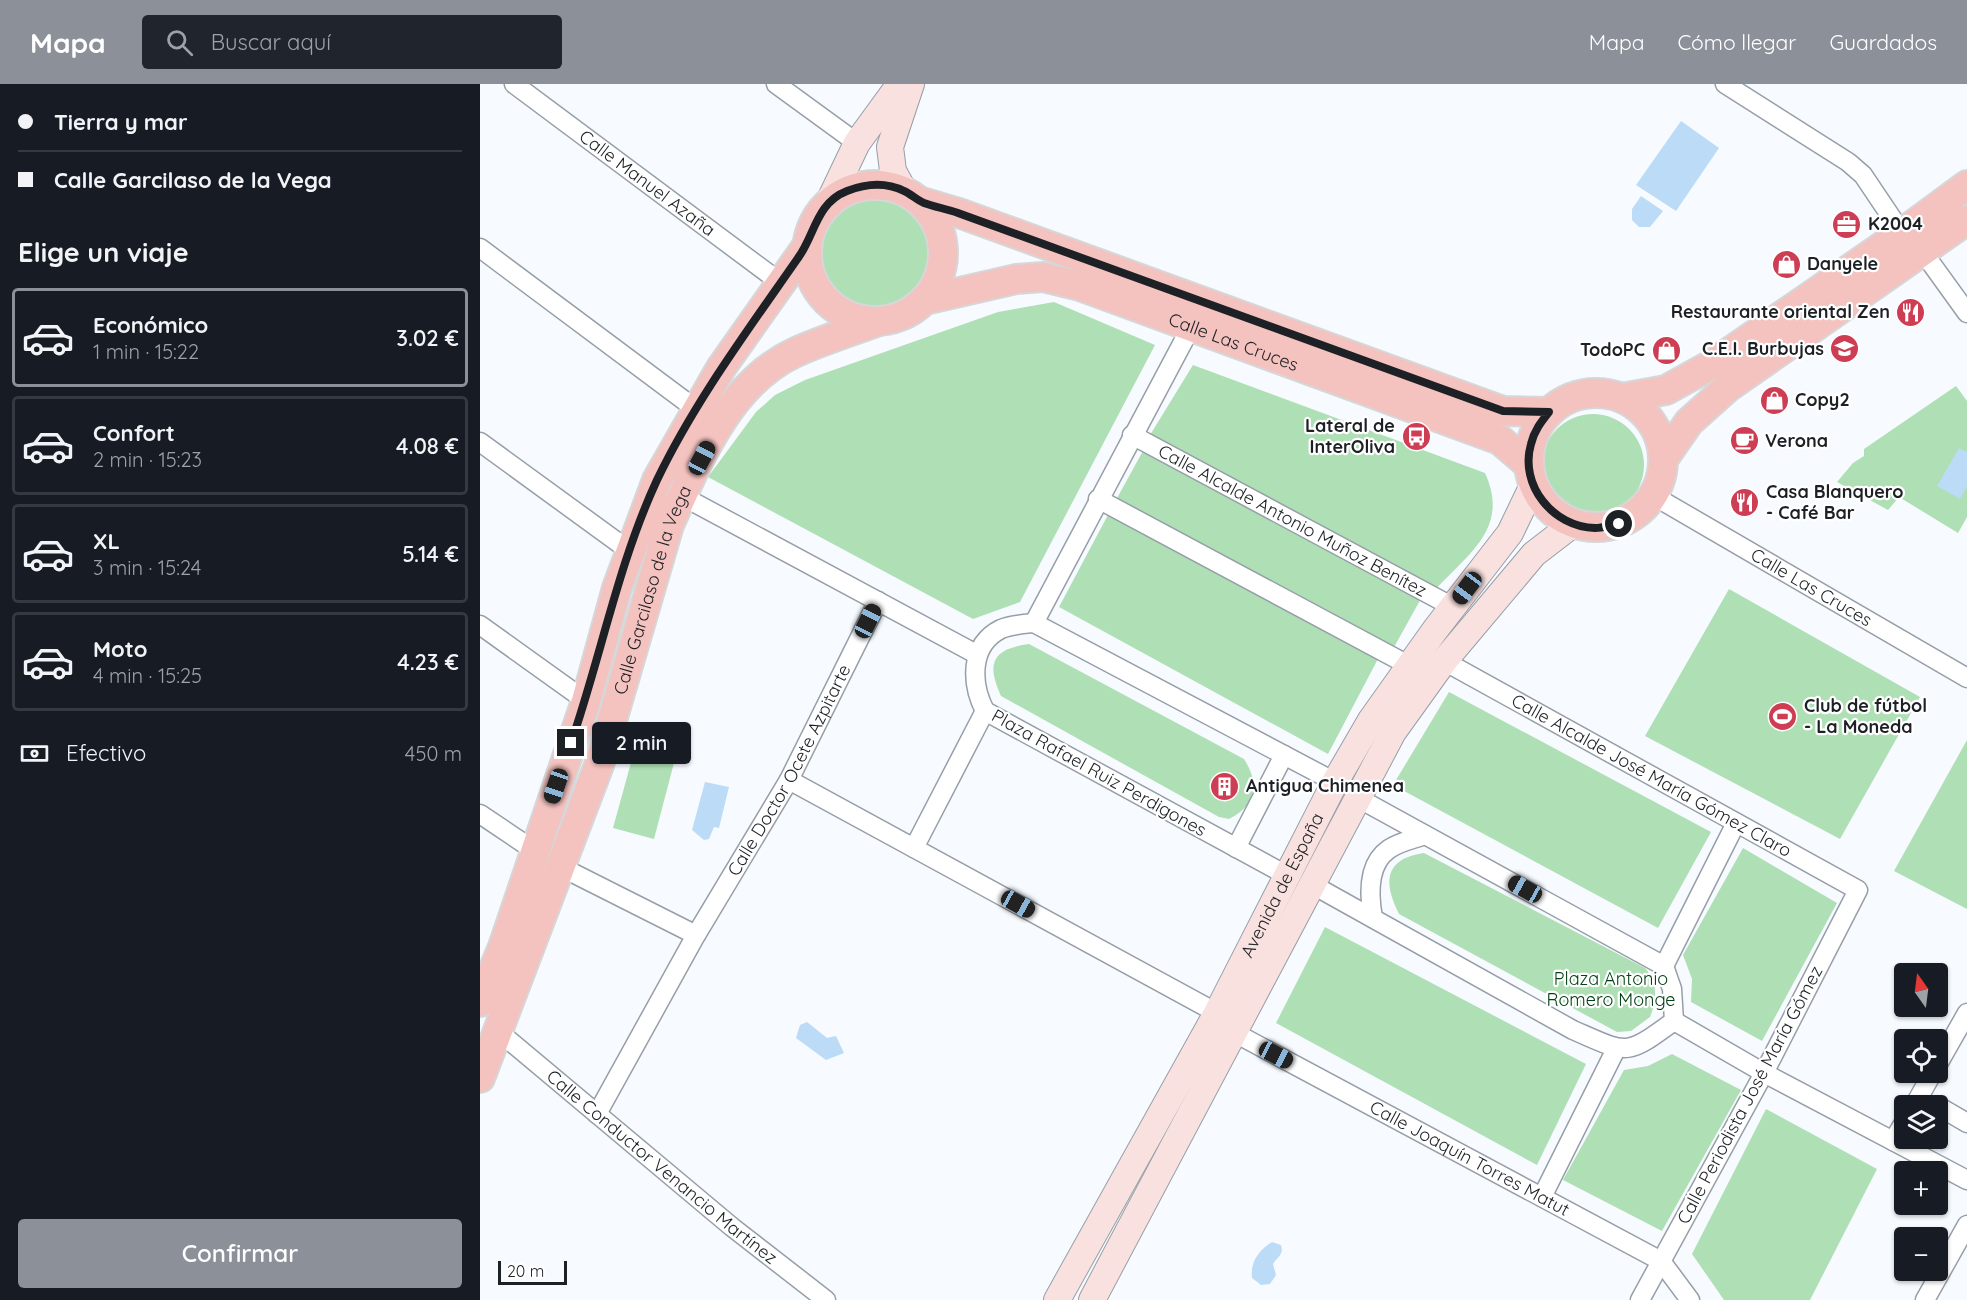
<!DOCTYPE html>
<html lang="es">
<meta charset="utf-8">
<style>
body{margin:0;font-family:Quicksand,sans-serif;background:#20242c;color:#f1f3f6;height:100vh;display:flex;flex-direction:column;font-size:22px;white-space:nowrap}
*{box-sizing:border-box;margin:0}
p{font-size:20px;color:#9ea1a6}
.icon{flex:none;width:33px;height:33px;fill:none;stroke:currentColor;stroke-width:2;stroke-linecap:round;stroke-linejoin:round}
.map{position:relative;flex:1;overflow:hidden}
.sheet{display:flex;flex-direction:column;background:#171b24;width:480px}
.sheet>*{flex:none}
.top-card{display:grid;align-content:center;height:132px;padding:0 18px;background:#171b24}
.needle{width:39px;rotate:346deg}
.controls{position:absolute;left:1414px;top:879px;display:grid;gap:12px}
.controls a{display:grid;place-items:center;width:54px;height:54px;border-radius:6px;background:#171b24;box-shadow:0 2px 4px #0004;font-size:30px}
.scale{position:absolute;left:18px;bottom:15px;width:69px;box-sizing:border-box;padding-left:6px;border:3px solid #1d2024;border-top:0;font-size:16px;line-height:21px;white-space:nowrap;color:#1d2024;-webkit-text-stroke:4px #fff;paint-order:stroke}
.end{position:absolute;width:27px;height:27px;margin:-14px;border:8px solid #1d2024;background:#fff;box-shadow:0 0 0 3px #fff}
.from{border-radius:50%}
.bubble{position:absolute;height:42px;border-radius:6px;background:#171b24;box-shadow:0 2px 4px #0004;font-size:20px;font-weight:600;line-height:42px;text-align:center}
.car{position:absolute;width:18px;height:36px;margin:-18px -9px;border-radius:8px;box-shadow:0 0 4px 2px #0007;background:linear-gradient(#222 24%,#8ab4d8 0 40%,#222 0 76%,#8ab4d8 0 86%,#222 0)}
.top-card b{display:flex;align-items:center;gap:21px;height:57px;font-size:22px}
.top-card b+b{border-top:2px solid #363941}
.top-card i{width:15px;height:15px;background:#f1f3f6}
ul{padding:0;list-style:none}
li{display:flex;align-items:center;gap:18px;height:99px;margin:0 12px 9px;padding:0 6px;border:3px solid #363941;border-radius:6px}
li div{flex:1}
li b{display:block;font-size:22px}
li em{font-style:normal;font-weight:600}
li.on{border-color:#8c9099}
li>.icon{width:54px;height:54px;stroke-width:1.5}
h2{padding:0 18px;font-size:27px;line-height:72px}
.pay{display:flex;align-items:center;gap:15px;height:66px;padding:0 18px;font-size:22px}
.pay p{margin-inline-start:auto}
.primary-button{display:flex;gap:12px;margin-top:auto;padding:12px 18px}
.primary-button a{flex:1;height:69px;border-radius:6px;background:#8c9099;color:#fff;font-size:24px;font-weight:600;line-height:69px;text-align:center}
header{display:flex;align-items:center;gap:36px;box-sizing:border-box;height:84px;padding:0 30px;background:#8c9099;color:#fff}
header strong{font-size:28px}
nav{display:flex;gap:33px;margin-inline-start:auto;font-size:21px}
.search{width:420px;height:54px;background:#20242c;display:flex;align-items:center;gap:15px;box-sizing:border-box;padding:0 21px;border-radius:6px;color:#9ea1a6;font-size:22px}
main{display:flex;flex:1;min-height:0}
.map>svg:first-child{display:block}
</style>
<header>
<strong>Mapa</strong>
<div class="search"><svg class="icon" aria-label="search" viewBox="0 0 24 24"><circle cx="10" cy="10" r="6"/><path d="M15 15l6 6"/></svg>Buscar aquí</div>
<nav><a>Mapa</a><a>Cómo llegar</a><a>Guardados</a></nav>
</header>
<main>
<section class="sheet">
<div class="top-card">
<b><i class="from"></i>Tierra y mar</b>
<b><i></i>Calle Garcilaso de la Vega</b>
</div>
<h2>Elige un viaje</h2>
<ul>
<li class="on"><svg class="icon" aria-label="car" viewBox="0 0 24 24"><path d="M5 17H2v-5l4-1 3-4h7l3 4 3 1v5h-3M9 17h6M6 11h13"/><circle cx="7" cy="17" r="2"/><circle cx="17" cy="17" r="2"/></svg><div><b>Económico</b><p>1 min · 15:22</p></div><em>3.02 €</em></li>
<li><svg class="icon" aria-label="car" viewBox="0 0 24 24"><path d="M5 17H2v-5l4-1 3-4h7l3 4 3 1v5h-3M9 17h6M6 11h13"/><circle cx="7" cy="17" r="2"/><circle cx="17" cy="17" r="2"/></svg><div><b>Confort</b><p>2 min · 15:23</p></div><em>4.08 €</em></li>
<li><svg class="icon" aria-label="car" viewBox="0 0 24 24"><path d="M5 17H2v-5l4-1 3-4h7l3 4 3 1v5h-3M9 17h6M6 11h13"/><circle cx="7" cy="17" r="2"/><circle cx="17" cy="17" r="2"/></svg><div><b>XL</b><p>3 min · 15:24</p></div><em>5.14 €</em></li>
<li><svg class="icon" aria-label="car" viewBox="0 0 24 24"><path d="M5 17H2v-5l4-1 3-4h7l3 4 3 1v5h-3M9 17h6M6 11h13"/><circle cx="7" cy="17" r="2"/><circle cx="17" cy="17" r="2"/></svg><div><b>Moto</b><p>4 min · 15:25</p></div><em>4.23 €</em></li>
</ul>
<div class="pay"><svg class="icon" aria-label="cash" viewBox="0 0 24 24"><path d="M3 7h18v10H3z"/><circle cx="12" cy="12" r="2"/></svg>Efectivo<p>450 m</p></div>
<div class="primary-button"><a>Confirmar</a></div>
</section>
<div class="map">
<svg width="1487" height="1216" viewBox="0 0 1487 1216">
<rect width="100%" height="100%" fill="#f7fbff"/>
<g fill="#afdfb4">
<circle cx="394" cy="169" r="54"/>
<path d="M574,218L675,261L540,518L493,535L228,393L276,328L295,311L325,296L518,228Z"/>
<path d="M713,281L1005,389C1030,444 989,469 955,506L670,351Z"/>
<path d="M1476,302L1487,317V433L1478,449L1419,413L1408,426L1357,398L1373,379L1384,372V365Z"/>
<circle cx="1113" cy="381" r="51"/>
<path d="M664,365L943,511L913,565L636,416Z"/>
<path d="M630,427L900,571L848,670L579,523Z"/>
<path d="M1249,505L1440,613L1360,755L1165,652Z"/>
<path d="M549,560L764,675C780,699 776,722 749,735L739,733L521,612C506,579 512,565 549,560Z"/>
<path d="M969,608L1231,748L1178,844L913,701Z"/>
<path d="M1487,656V825L1414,787Z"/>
<path d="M155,664L195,675L174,755L133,744Z"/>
<path d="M1263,764L1357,819L1282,957L1211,918L1212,895L1203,871Z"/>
<path d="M944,769L1165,884C1178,899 1177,915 1170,933L1151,947L1137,948L919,830C903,798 904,775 944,769Z"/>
<path d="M845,843L1106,980L1057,1081L796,939Z"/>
<path d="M1192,970L1261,1006L1182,1147L1083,1096L1144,986L1168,982Z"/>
<path d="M1286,1025L1397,1085L1330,1216H1244L1212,1170Z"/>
</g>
<g fill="#bcdbf7">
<path d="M1201,37L1239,64L1196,127L1156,101Z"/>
<path d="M1161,112L1183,127L1170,143H1159L1152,136V125Z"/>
<path d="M1479,364L1487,368V402L1480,415L1457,402Z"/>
<path d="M225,698L249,703L239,744L234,743L229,755L224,756L212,746Z"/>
<path d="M327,938L347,954L356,952L364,969L346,976L316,954L320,941Z"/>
<path d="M792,1158L801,1161C804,1171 798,1172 793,1180L796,1191L790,1200L781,1201L772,1194C770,1178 779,1166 792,1158Z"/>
</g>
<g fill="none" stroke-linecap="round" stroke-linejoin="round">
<defs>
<g id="street">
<path id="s1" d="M34,0L301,199"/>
<path d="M296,0L377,59"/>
<path d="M1245,0L1368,78L1383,91L1422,149"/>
<path d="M0,164L217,326"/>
<path d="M1443,168L1487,229"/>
<path id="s2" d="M652,351L973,523"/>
<path d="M0,358L151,468"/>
<path d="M202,412L496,570"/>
<path id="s3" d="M1174,412L1487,594"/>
<path d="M618,415L930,582"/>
<path d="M554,539L711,243"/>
<path d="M0,541L106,617"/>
<path id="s4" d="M964,577L1378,806L1284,989L1160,1216"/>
<path d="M309,696L737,929"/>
<path d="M878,714L1184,882L1192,905L1194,937"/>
<path d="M0,730L55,767"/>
<path d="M434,764L505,627"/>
<path d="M756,764L804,671"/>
<path d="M81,783L216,851"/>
<path d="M808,792L505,627C491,600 489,561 521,545C530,541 543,540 554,539L855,698"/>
<path d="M833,801L1093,946C1148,970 1145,973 1194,937"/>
<path d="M893,834C889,812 887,780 909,765C919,758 934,755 945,751"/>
<path d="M1184,882L1256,739"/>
<path d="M1194,937L1284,989L1487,1096"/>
<path id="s5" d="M18,947L252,1143L346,1216"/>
<path id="s6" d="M755,949L1181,1177L1210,1216"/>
<path d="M1458,980L1487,929"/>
<path d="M1434,1022L1453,988"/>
<path d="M1458,1022L1487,1039"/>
<path id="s7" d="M117,1030L216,851L309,696L398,517"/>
<path d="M1413,1057L1425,1037"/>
<path d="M1062,1113L1136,965"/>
<path d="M1445,1216L1487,1141"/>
</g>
<g id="secondary">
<path d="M424,107L413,87L410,63L431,0"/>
<path d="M348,120L377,59L420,0"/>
<path id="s8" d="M577,1216L737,929L855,698L891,636L955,546L1030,449L1053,401"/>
<path d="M612,1216L913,648L964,577L1054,470L1093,440"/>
</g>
<g id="primary">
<circle cx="395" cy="169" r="68"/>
<path d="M442,118L479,129L1023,327L1069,328"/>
<path id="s9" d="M445,216L536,195L563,193L600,202L1020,356L1048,380"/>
<circle cx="1116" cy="376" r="67"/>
<path d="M1142,314L1186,306L1231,281L1422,149L1487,101"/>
<path d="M1184,374L1209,338L1247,304L1487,136"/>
<path d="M0,918L23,863L106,617L137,504L177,396L241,284L327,162"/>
<path id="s10" d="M0,994L119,681L189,441C217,379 248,300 314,269C340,257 369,248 396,238"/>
</g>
</defs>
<use href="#street" stroke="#969fa8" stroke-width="21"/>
<use href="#secondary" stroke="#969fa8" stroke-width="28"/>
<use href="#primary" stroke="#d6d7d8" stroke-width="32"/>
<use href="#street" stroke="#fff" stroke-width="18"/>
<use href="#secondary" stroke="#f9e1df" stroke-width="26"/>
<use href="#primary" stroke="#f4c2bf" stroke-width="28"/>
</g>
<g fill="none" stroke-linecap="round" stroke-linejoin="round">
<path stroke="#1d2024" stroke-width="8" d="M91,659C121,572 138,480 177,396C215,317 268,246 318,174C335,151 336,119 367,107C385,100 406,98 424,107C431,110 437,116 444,119C455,123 467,125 478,129L1023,327L1069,328C1061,338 1054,347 1051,360C1039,401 1073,443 1115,444C1123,444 1131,441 1139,440"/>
</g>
<defs>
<symbol id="office-disc" viewBox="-11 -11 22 22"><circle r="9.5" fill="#cd3d53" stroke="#fff"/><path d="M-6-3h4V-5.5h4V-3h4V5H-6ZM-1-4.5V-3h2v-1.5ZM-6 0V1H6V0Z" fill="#fff"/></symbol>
<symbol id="shop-disc" viewBox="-11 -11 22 22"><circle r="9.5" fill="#cd3d53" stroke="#fff"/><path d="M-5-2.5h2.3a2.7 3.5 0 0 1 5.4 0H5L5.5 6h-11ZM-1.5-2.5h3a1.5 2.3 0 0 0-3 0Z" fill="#fff"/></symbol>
<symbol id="restaurant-disc" viewBox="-11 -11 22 22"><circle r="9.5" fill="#cd3d53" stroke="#fff"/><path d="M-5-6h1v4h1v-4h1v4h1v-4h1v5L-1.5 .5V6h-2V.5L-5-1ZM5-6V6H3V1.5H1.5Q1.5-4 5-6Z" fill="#fff"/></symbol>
<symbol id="school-disc" viewBox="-11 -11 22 22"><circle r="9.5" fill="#cd3d53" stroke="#fff"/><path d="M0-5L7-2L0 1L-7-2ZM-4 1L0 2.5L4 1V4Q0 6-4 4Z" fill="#fff"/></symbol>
<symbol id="bus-disc" viewBox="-11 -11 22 22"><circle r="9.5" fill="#cd3d53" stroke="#fff"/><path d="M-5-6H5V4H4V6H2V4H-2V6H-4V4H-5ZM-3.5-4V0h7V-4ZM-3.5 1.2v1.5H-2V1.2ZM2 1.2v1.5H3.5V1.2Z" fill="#fff"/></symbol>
<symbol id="cafe-disc" viewBox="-11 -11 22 22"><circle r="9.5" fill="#cd3d53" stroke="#fff"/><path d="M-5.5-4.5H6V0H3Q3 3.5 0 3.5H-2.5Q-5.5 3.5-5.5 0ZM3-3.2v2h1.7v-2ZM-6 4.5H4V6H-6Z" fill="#fff"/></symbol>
<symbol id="stadium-disc" viewBox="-11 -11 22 22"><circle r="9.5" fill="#cd3d53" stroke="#fff"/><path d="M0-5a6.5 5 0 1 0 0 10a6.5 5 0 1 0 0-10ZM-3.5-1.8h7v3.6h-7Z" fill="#fff"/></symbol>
<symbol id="building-disc" viewBox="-11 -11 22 22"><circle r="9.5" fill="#cd3d53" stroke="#fff"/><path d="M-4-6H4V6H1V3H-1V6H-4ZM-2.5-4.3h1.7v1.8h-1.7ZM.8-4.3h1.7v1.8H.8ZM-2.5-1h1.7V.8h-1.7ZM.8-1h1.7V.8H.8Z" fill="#fff"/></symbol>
</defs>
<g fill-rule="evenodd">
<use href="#office-disc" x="1350" y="124" width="33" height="33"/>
<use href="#shop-disc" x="1290" y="164" width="33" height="33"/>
<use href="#restaurant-disc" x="1414" y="212" width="33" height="33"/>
<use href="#school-disc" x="1348" y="248" width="33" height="33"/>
<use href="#shop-disc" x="1170" y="250" width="33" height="33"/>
<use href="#shop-disc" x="1278" y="300" width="33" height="33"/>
<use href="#bus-disc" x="920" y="336" width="33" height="33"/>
<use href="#cafe-disc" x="1248" y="340" width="33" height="33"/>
<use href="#restaurant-disc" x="1248" y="402" width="33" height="33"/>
<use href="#stadium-disc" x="1286" y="616" width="33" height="33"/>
<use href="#building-disc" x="728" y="686" width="33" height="33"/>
</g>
<g text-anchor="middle" stroke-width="4.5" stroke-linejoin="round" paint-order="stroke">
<g font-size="18" fill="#1d2024" stroke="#fff">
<text dy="6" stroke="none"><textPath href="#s1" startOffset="166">Calle Manuel Azaña</textPath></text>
<text dy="6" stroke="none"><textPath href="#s9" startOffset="322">Calle Las Cruces</textPath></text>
<text dy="6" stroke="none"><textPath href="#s2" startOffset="182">Calle Alcalde Antonio Muñoz Benítez</textPath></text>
<text dy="6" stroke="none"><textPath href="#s3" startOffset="182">Calle Las Cruces</textPath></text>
<text dy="6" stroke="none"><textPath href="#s10" startOffset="518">Calle Garcilaso de la Vega</textPath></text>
<text dy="6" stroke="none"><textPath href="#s7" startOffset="394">Calle Doctor Ocete Azpitarte</textPath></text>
<text transform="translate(619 689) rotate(29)" y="6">Plaza Rafael Ruiz Perdigones</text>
<text dy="6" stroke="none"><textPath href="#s4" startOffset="237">Calle Alcalde José María Gómez Claro</textPath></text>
<text dy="6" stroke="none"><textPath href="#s8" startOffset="472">Avenida de España</textPath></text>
<text transform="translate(1270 1011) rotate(-62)" y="6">Calle Periodista José María Gómez</text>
<text dy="6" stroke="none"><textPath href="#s6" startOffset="266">Calle Joaquín Torres Matut</textPath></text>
<text dy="6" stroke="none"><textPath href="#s5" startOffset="213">Calle Conductor Venancio Martínez</textPath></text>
</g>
<g font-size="18" font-weight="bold" fill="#1d2024" stroke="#fff" text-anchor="start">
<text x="1388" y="146">K2004</text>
<text x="1327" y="186">Danyele</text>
<text x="1410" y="234" text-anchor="end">Restaurante oriental Zen</text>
<text x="1344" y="271" text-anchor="end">C.E.I. Burbujas</text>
<text x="1165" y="272" text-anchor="end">TodoPC</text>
<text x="1315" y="322">Copy2</text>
<text x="915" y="348" text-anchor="end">Lateral de<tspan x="915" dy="21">InterOliva</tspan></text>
<text x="1285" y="363">Verona</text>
<text x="1286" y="414">Casa Blanquero<tspan x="1286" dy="21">- Café Bar</tspan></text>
<text x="1324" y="628">Club de fútbol<tspan x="1324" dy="21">- La Moneda</tspan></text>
<text x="766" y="708">Antigua Chimenea</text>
</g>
<g font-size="18" fill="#054116" stroke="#fff">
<text x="1131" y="901">Plaza Antonio<tspan x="1131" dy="21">Romero Monge</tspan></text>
</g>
</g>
</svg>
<div class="controls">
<a><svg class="needle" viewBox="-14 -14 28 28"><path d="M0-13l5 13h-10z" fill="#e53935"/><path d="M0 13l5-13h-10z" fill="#9ea1a6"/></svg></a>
<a><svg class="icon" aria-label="locate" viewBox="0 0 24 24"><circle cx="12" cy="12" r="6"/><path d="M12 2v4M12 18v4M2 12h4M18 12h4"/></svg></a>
<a><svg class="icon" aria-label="layers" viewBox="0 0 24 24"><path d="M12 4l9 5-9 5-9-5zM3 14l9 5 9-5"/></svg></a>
<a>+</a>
<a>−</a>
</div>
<div class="scale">20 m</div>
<i class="end from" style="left:1139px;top:440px"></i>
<i class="end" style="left:91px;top:659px"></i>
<div class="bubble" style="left:112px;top:638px;width:99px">2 min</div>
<i class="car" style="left:222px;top:374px;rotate:28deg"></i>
<i class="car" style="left:987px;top:504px;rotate:217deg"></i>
<i class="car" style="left:388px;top:537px;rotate:26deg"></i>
<i class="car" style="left:76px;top:702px;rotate:199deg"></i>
<i class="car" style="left:1045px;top:805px;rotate:299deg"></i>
<i class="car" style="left:538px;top:820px;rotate:119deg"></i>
<i class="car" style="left:796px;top:971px;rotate:118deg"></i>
</div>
</main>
